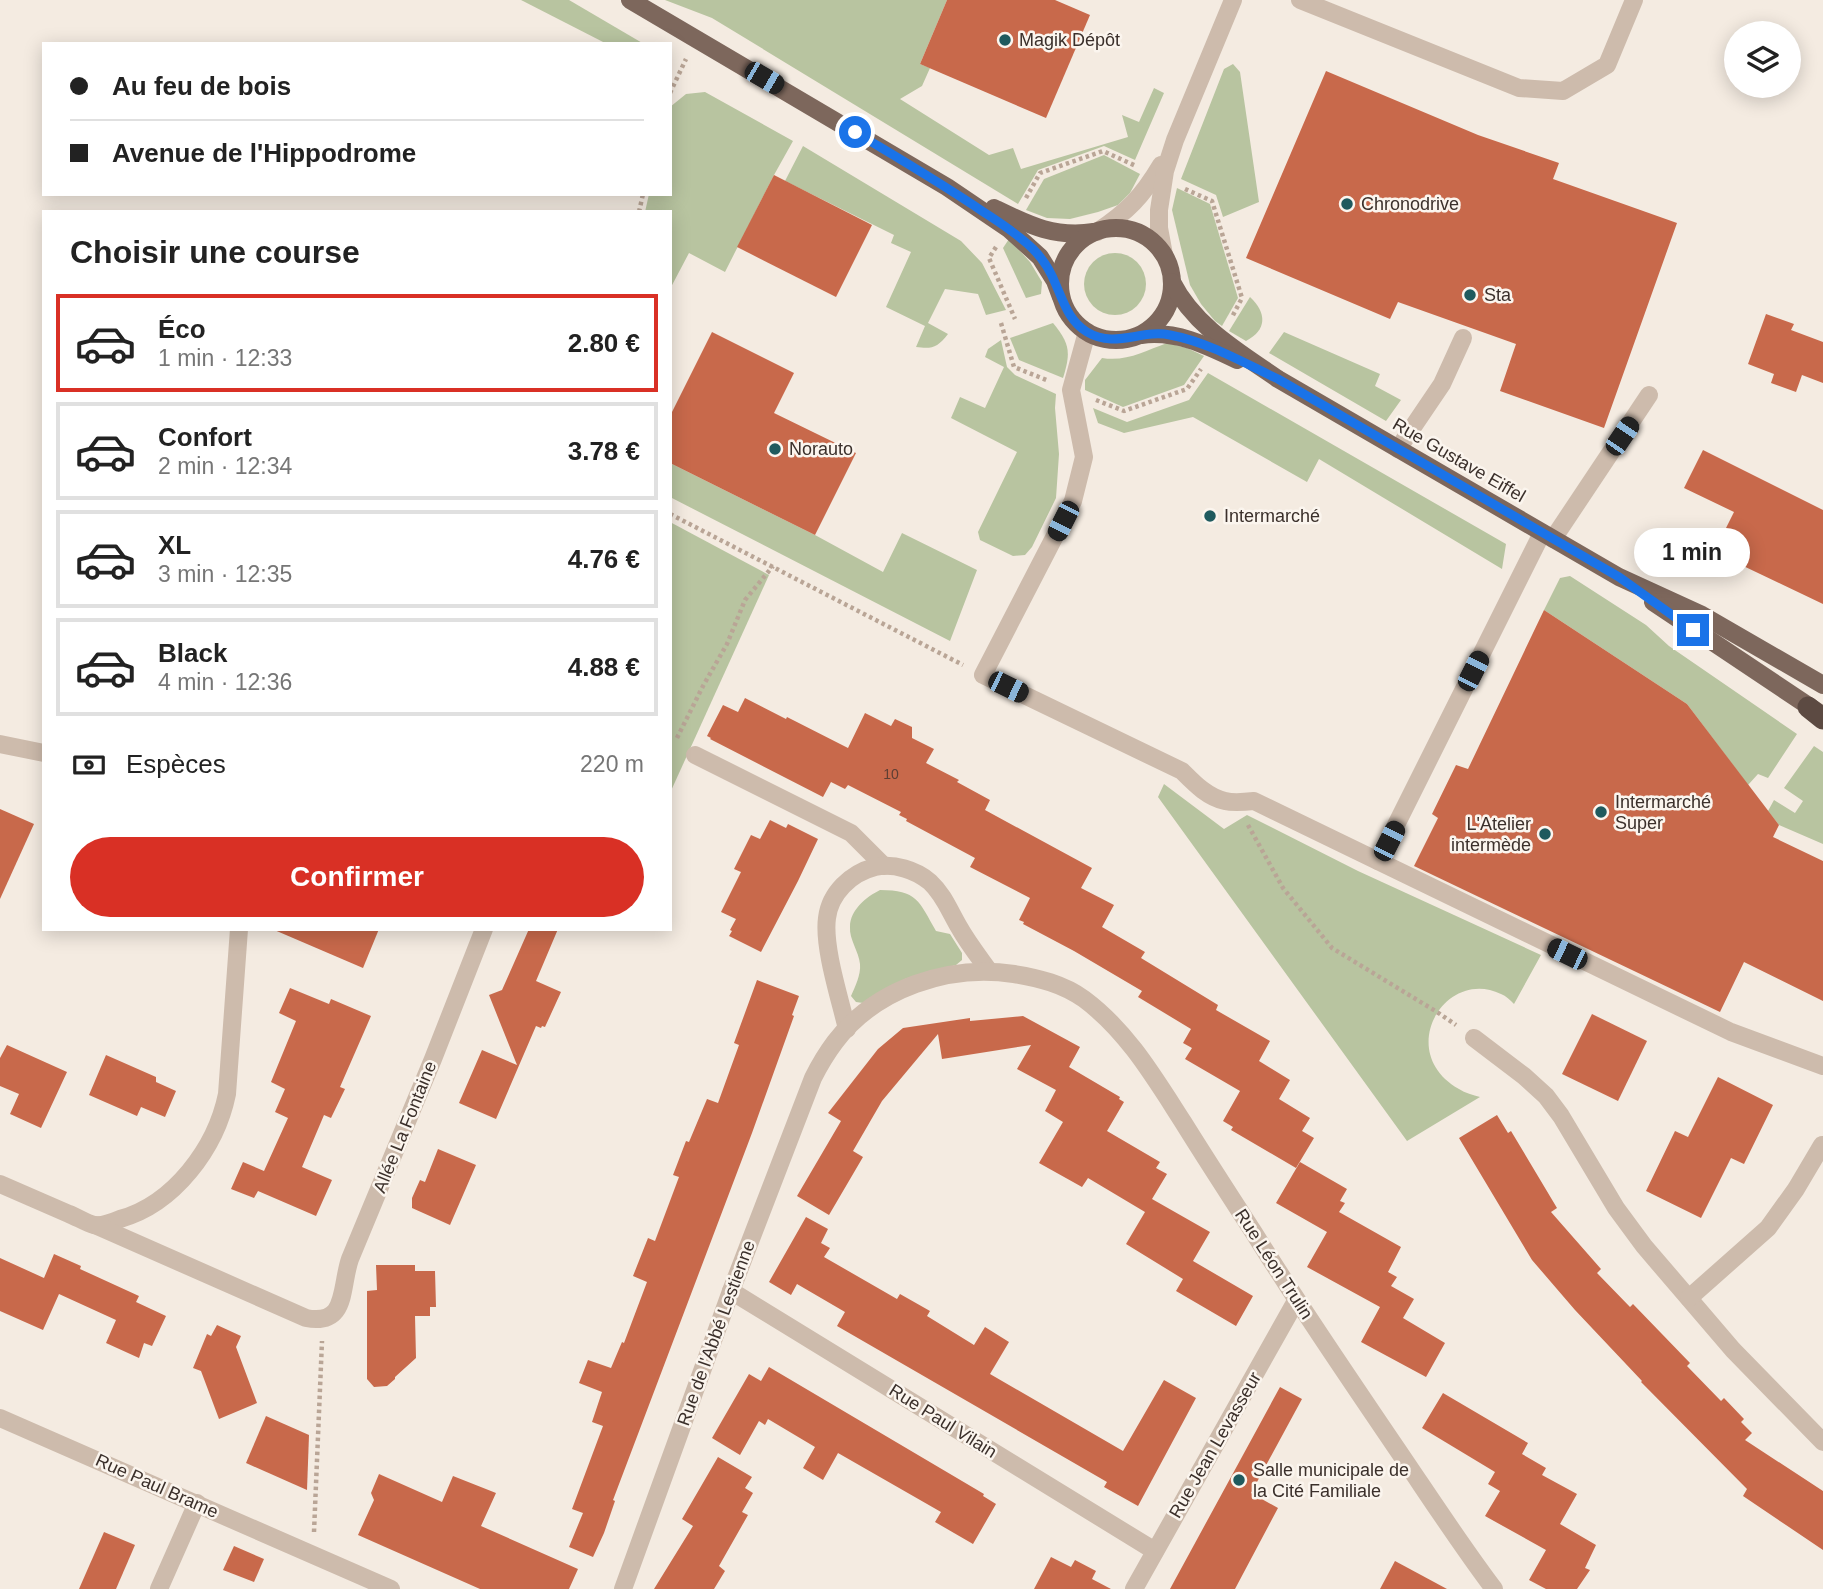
<!DOCTYPE html>
<html lang="fr">
<meta charset="utf-8">
<style>
body{margin:0;font-family:Helvetica,sans-serif;background:#f2f2f2;color:#222;height:100vh;display:flex;flex-direction:column;font-size:26px;white-space:nowrap}
*{box-sizing:border-box;margin:0}
p{font-size:23px;color:#767676}
.icon{flex:none;width:38px;height:38px;fill:none;stroke:currentColor;stroke-width:2;stroke-linecap:round;stroke-linejoin:round}
.map{position:relative;flex:1;overflow:hidden}
.side{position:absolute;left:42px;top:210px;width:630px;height:721px;display:flex;flex-direction:column;background:#fff;border-radius:0px;box-shadow:0 4px 18px #0003}
.side>*{flex:none}
.hud{position:absolute;left:42px;top:42px;width:630px;height:154px;border-radius:0px;box-shadow:0 4px 18px #0003;display:grid;align-content:center;height:154px;padding:0 28px;background:#fff}
.buttons{position:absolute;left:1724px;top:21px;display:grid;gap:14px}
.buttons a{display:grid;place-items:center;width:77px;height:77px;border-radius:50%;background:#fff;box-shadow:0 4px 18px #0003;font-size:35px}
.end{position:absolute;width:32px;height:32px;margin:-16px;border:9px solid #1a73e8;background:#fff;box-shadow:0 0 0 4px #fff}
.from{border-radius:50%}
.bubble{position:absolute;height:49px;border-radius:24px;background:#fff;box-shadow:0 4px 18px #0003;font-size:23px;font-weight:700;line-height:49px;text-align:center}
.car{position:absolute;width:21px;height:42px;margin:-21px -10px;border-radius:9px;box-shadow:0 0 5px 2px #0007;background:linear-gradient(#222 24%,#8ab4d8 0 40%,#222 0 76%,#8ab4d8 0 86%,#222 0)}
.hud b{display:flex;align-items:center;gap:24px;height:66px;font-size:26px}
.hud b+b{border-top:2px solid #e0e0e0}
.hud i{width:18px;height:18px;background:#222}
ul{padding:0;list-style:none}
li{display:flex;align-items:center;gap:21px;height:98px;margin:0 14px 10px;padding:0 14px;border:4px solid #e0e0e0;border-radius:0px}
li div{flex:1}
li b{display:block;font-size:26px}
li em{font-style:normal;font-weight:700}
li.selected{border-color:#d93025}
li>.icon{width:63px;height:63px;stroke-width:1.5}
h2{padding:0 28px;font-size:32px;line-height:84px}
.pay{display:flex;align-items:center;gap:18px;height:77px;padding:0 28px;font-size:26px}
.pay p{margin-inline-start:auto}
.primary-button{display:flex;gap:14px;margin-top:auto;padding:14px 28px}
.primary-button a{flex:1;height:80px;border-radius:42px;background:#d93025;color:#fff;font-size:28px;font-weight:700;line-height:80px;text-align:center}
.map>svg:first-child{display:block}
</style>
<div class="map">
<svg width="1823" height="1589" viewBox="0 0 1823 1589">
<rect width="100%" height="100%" fill="#f4ebe1"/>
<g fill="#b8c4a0">
<path d="M521,0H569L644,44H607Z"/>
<path d="M665,0H947L920,64L930,68L922,86L900,99L989,155L1013,148L1021,169L1128,137L1122,115L1139,122L1154,88L1164,93L1135,160L1104,146L1038,170L1018,204L712,18Z"/>
<path d="M1233,64L1240,72L1259,202L1223,217L1216,195L1181,179L1224,69Z"/>
<path d="M705,92L793,141L774,175L725,272L689,253L670,289V212H645L649,194H670V107L686,94Z"/>
<path d="M803,146L961,241L982,263L1006,310L986,315L978,294L945,289L928,323L948,334C937,348 932,349 916,347L925,326L886,307L911,252L891,243L894,235L785,181Z"/>
<path d="M1104,155L1140,174L1130,193L1118,205L1098,212L1070,219L1047,218L1026,210L1044,179Z"/>
<path d="M1177,188L1210,204L1238,298L1222,326L1215,321L1201,304L1190,285L1172,210Z"/>
<path d="M1009,239L1030,262L1042,282L1041,294L1026,298L1003,248Z"/>
<circle cx="1115" cy="284" r="31"/>
<path d="M1250,297C1267,313 1267,330 1246,341L1229,331Z"/>
<path d="M1053,323C1070,344 1071,352 1063,378L1019,360L1010,338Z"/>
<path d="M1284,332L1380,374L1375,386L1401,400L1386,421L1269,353Z"/>
<path d="M1001,340L1007,367L1015,375L1056,394L1055,408L1059,454L1056,498L1032,547L1025,555L1013,556L980,540L978,532L1017,452L951,418L960,397L985,408L1004,367L985,357L988,349Z"/>
<path d="M1167,343L1187,348L1204,356L1184,385L1123,407L1085,390V380L1102,358C1126,362 1145,351 1167,343Z"/>
<path d="M1208,373L1506,544L1502,569L1319,459L1307,482L1193,417L1124,433L1098,423L1093,408L1127,422L1189,400Z"/>
<path d="M670,463L815,535L883,572L902,533L977,570L950,641L670,497Z"/>
<path d="M670,522L769,575L670,793Z"/>
<path d="M1570,576L1646,625L1669,646L1797,734L1768,778L1758,774L1748,785L1687,704L1544,610L1560,578Z"/>
<path d="M1814,746L1823,752V844L1779,825L1768,811L1774,800L1795,813L1803,801L1784,788Z"/>
<path d="M1164,784L1224,829L1247,815L1358,871L1541,955L1514,1004C1510,1000 1506,996 1501,994C1445,967 1394,1052 1459,1089C1465,1093 1473,1095 1480,1097L1407,1141L1158,797Z"/>
<path d="M880,890C917,890 919,901 936,931L950,934L962,953V960L956,965L905,979L863,1003L856,1002L851,996C855,987 861,975 860,964C859,952 849,939 850,927C850,910 866,897 880,890Z"/>
</g>
<g fill="#c8694b">
<path d="M947,0H1055L1090,15L1046,118L920,64Z"/>
<path d="M1326,71L1478,135L1559,163L1553,179L1677,223L1604,428L1500,391L1516,344L1398,302L1390,319L1246,258Z"/>
<path d="M774,175L872,225L836,297L737,247Z"/>
<path d="M1766,314L1794,324L1791,330L1823,342V383L1802,375L1796,392L1771,383L1774,374L1748,364Z"/>
<path d="M712,332L794,373L774,413L856,453L815,535L670,463V416Z"/>
<path d="M1703,450L1823,510V604L1714,552L1734,512L1684,488Z"/>
<path d="M1544,610L1687,704L1779,825L1773,837L1823,861V1001L1744,962L1720,1012L1414,866L1438,818L1432,814L1456,765L1468,769Z"/>
<path d="M745,698L786,719L787,717L848,748L865,713L891,726L895,719L912,727V738L934,749L926,763L959,780L957,782L990,800L985,810L1092,868L1081,888L1114,905L1102,927L1145,952L1141,958L1218,1005L1216,1010L1270,1041L1259,1061L1290,1080L1279,1099L1310,1118L1302,1131L1314,1138L1296,1168L1231,1130L1233,1127L1223,1121L1240,1091L1185,1059L1192,1048L1183,1043L1191,1029L1138,997L1142,991L1074,951L1023,924L1024,922L1019,920L1030,898L970,867L975,858L906,821L907,819L899,815L901,812L848,785L845,789L831,782L823,797L710,739L711,738L707,736L723,705L738,712Z"/>
<path d="M0,809L34,824L0,899Z"/>
<path d="M770,820L786,828L788,824L818,839L798,881L761,952L729,936L732,931L730,930L736,919L721,912L741,872L734,869L751,835L760,839Z"/>
<path d="M272,929H379L363,968Z"/>
<path d="M529,929H558L536,981L561,992L545,1027L542,1026L541,1028L536,1026L496,1119L459,1103L482,1050L517,1065L489,995L502,990Z"/>
<path d="M757,980L799,996L792,1015L794,1016L752,1133L613,1500L615,1501L604,1533L593,1557L569,1547L583,1513L572,1509L603,1426L592,1422L602,1392L579,1383L588,1360L611,1368L622,1342L624,1343L647,1282L633,1276L648,1238L655,1241L679,1177L673,1175L686,1141L689,1142L707,1099L718,1103L739,1045L734,1043Z"/>
<path d="M290,988L329,1004L331,999L371,1016L340,1087L345,1089L331,1118L324,1115L302,1167L332,1180L316,1216L258,1191L254,1198L231,1189L243,1162L264,1171L288,1118L275,1112L285,1089L271,1082L296,1021L279,1013Z"/>
<path d="M1592,1014L1647,1041L1618,1101L1562,1074Z"/>
<path d="M1023,1016L1080,1047L1069,1067L1120,1097L1119,1099L1124,1102L1107,1131L1160,1162L1156,1168L1167,1174L1152,1199L1210,1232L1193,1261L1253,1296L1236,1326L1176,1291L1183,1279L1126,1244L1145,1212L1088,1178L1082,1187L1039,1163L1063,1122L1045,1111L1056,1090L1017,1069L1031,1045L942,1059L938,1034L882,1101L853,1151L863,1157L829,1215L797,1196L841,1121L828,1113L878,1049L903,1028L970,1018V1021Z"/>
<path d="M7,1045L67,1072L41,1128L10,1114L19,1094L0,1086V1058Z"/>
<path d="M106,1055L156,1077V1082L176,1091L165,1117L141,1107L137,1116L89,1095Z"/>
<path d="M1718,1077L1773,1105L1744,1164L1731,1158L1701,1218L1646,1191L1675,1131L1688,1137Z"/>
<path d="M1497,1115L1508,1133L1511,1131L1557,1208L1551,1212L1601,1269L1597,1273L1630,1307L1633,1304L1690,1363L1687,1366L1721,1401L1724,1398L1744,1419L1741,1422L1752,1433L1745,1440L1823,1491V1550L1743,1496L1747,1489L1641,1382L1642,1381L1575,1310L1532,1260L1459,1138Z"/>
<path d="M438,1149L476,1165L450,1225L412,1208V1198L420,1180L425,1182Z"/>
<path d="M1300,1162L1347,1189L1340,1201L1345,1203L1339,1212L1401,1247L1388,1272L1397,1277L1391,1286L1414,1299L1403,1318L1445,1343L1426,1377L1361,1342L1380,1307L1307,1267L1327,1232L1276,1203Z"/>
<path d="M806,1217L828,1229L821,1243L830,1248L824,1257L897,1299L900,1294L930,1311L927,1316L974,1345L985,1327L1009,1342L990,1374L1123,1451L1164,1380L1196,1398L1138,1506L1104,1487L1107,1482L837,1326L845,1312L797,1284L791,1295L769,1282Z"/>
<path d="M54,1254L81,1266L80,1269L139,1296L136,1302L166,1316L152,1346L144,1343L139,1358L106,1343L116,1320L59,1294L43,1330L0,1311V1258L44,1278Z"/>
<path d="M376,1265H415V1271H435L436,1307H430V1316H415L416,1358L395,1377V1379L387,1386L374,1387L367,1379V1291L377,1290Z"/>
<path d="M217,1325L241,1336L236,1347L257,1403L219,1419L201,1371L193,1368L207,1334L211,1336Z"/>
<path d="M769,1367L984,1494L983,1496L996,1504L973,1544L935,1522L941,1512L838,1453L823,1480L803,1468L815,1447L768,1419L765,1425L759,1421L740,1455L712,1438L749,1374L761,1381Z"/>
<path d="M1280,1387L1302,1399L1251,1493L1278,1508L1235,1589H1170Z"/>
<path d="M1443,1393L1528,1443L1522,1454L1546,1468L1542,1475L1577,1494L1560,1524L1596,1545L1585,1568L1590,1570L1577,1589H1546L1529,1580L1546,1550L1485,1516L1500,1491L1488,1484L1495,1472L1422,1428Z"/>
<path d="M266,1416L309,1435L307,1490L246,1463Z"/>
<path d="M718,1457L752,1477L745,1488L753,1493L742,1512L748,1515L719,1566L725,1571L714,1589H654L693,1526L682,1519Z"/>
<path d="M379,1474L442,1502L453,1476L496,1493L481,1526L578,1569L569,1589H480L358,1535L374,1500L371,1493Z"/>
<path d="M104,1532L135,1545L116,1589H79Z"/>
<path d="M234,1546L264,1559L254,1582L223,1570Z"/>
<path d="M1051,1557L1071,1567L1075,1560L1096,1571L1092,1579L1111,1589H1034Z"/>
<path d="M1395,1561L1447,1589H1380Z"/>
</g>
<g fill="none" stroke-linecap="round" stroke-linejoin="round">
<g stroke="#b9a596" stroke-width="4.5" stroke-dasharray="3.5 3.5" stroke-linecap="butt">
<path d="M670,93L686,59"/>
<path d="M1185,189L1212,201L1242,298L1232,317"/>
<path d="M1026,198L1040,173L1103,151L1136,166"/>
<path d="M639,212L643,194"/>
<path d="M996,247L989,258L1015,319"/>
<path d="M1001,323L1014,367L1049,381"/>
<path d="M1096,400L1124,411L1187,389L1201,369"/>
<path d="M670,514L963,665"/>
<path d="M677,738L703,686L727,644L745,600L773,566"/>
<path d="M1248,825L1283,888L1332,948L1437,1012L1456,1025"/>
<path d="M314,1532L322,1341"/>
</g>
<g stroke="#cdbbac" stroke-width="18">
<path d="M1300,0L1519,88L1563,91L1607,65L1634,0"/>
<path d="M1097,232C1128,211 1142,197 1161,165"/>
<path d="M1164,255L1159,228V210L1165,171L1175,140L1233,0"/>
<path d="M1087,332L1071,390L1084,457L1073,501L983,675L1182,771C1194,783 1207,797 1225,801C1233,803 1245,802 1254,801L1731,1032L1823,1066"/>
<path d="M1398,449L1442,384L1463,338"/>
<path d="M1553,539L1649,395"/>
<path d="M0,744L44,753"/>
<path d="M695,755L851,833L884,866"/>
<path d="M1378,861L1542,533"/>
<path d="M847,1029C840,999 823,947 827,918C830,893 851,873 875,867C894,863 916,870 930,882C944,895 950,912 959,927C968,943 979,957 989,971"/>
<path d="M1474,1038L1524,1076L1546,1096L1561,1116L1616,1208L1644,1246L1733,1350L1823,1442"/>
<path d="M0,1184C23,1194 46,1204 69,1214C77,1217 86,1223 94,1225C101,1226 113,1222 120,1219C174,1204 216,1148 227,1094L239,929"/>
<path d="M95,1225L306,1318C348,1326 340,1288 350,1259L433,1059L484,929"/>
<path d="M731,1291L1155,1551"/>
<path d="M1689,1298L1768,1228L1796,1189L1822,1145"/>
<path d="M0,1418L391,1589"/>
<path d="M159,1589L197,1503"/>
<path d="M623,1589L731,1291L813,1078C819,1066 826,1054 835,1042C876,988 949,964 1014,974C1039,978 1063,984 1084,999C1127,1031 1154,1077 1183,1122C1206,1159 1230,1196 1254,1233C1300,1307 1349,1378 1397,1449C1429,1496 1460,1544 1494,1589"/>
<path d="M1134,1589L1296,1301"/>
</g>
<g stroke="#7d675c" stroke-width="18">
<path d="M630,0L947,187L1009,229L1040,257L1055,281L1061,297"/>
<path d="M994,208C1029,225 1054,238 1094,232"/>
<circle cx="1116" cy="284" r="56"/>
<path d="M1172,282C1194,326 1239,352 1278,379L1619,577L1702,615L1823,685"/>
<path d="M1141,335C1175,330 1206,345 1237,360"/>
<path d="M1653,602L1819,713"/>
</g>
<path stroke="#5c4a42" stroke-width="21" d="M1808,707L1823,719"/>
</g>
<g fill="none" stroke-linecap="round" stroke-linejoin="round">
<path stroke="#1a73e8" stroke-width="9" d="M855,132C898,158 941,183 982,211C1000,223 1018,234 1033,249C1043,259 1051,272 1056,285C1064,303 1069,321 1087,332C1115,349 1141,329 1170,335C1208,342 1244,363 1278,379L1619,577L1693,630"/>
</g>
<g fill="#1f5a5e" stroke="#fbf5ee" stroke-width="2.5">
<circle cx="1005" cy="40" r="7"/>
<circle cx="1347" cy="204" r="7"/>
<circle cx="1470" cy="295" r="7"/>
<circle cx="775" cy="449" r="7"/>
<circle cx="1210" cy="516" r="7"/>
<circle cx="1601" cy="812" r="7"/>
<circle cx="1545" cy="834" r="7"/>
<circle cx="1239" cy="1480" r="7"/>
</g>
<g text-anchor="middle" stroke-width="5" stroke-linejoin="round" paint-order="stroke">
<g font-size="14" fill="#5e3e33">
<text x="891" y="779">10</text>
</g>
<g font-size="18" fill="#3b302b" stroke="#fbf5ee" text-anchor="start">
<text x="1019" y="46">Magik Dépôt</text>
<text x="1361" y="210">Chronodrive</text>
<text x="1484" y="301">Sta</text>
<text x="789" y="455">Norauto</text>
<text x="1224" y="522">Intermarché</text>
<text x="1615" y="808">Intermarché<tspan x="1615" dy="21">Super</tspan></text>
<text x="1531" y="830" text-anchor="end">L'Atelier<tspan x="1531" dy="21">intermède</tspan></text>
<text x="1253" y="1476">Salle municipale de<tspan x="1253" dy="21">la Cité Familiale</tspan></text>
</g>
<g font-size="18" fill="#3b302b" stroke="#fbf5ee">
<text transform="translate(1459 460) rotate(30)" y="6">Rue Gustave Eiffel</text>
<text transform="translate(405 1127) rotate(-68)" y="6">Allée La Fontaine</text>
<text transform="translate(1274 1264) rotate(57)" y="6">Rue Léon Trulin</text>
<text transform="translate(716 1333) rotate(-70)" y="6">Rue de l'Abbé Lestienne</text>
<text transform="translate(943 1421) rotate(32)" y="6">Rue Paul Vilain</text>
<text transform="translate(1215 1445) rotate(-60)" y="6">Rue Jean Levasseur</text>
<text transform="translate(157 1486) rotate(24)" y="6">Rue Paul Brame</text>
</g>
</g>
</svg>
<div class="buttons">
<a><svg class="icon" aria-label="layers" viewBox="0 0 24 24"><path d="M12 4l9 5-9 5-9-5zM3 14l9 5 9-5"/></svg></a>
</div>
<i class="end from" style="left:855px;top:132px"></i>
<i class="end" style="left:1693px;top:630px"></i>
<div class="bubble" style="left:1634px;top:528px;width:116px">1 min</div>
<i class="car" style="left:764px;top:78px;rotate:120deg"></i>
<i class="car" style="left:1622px;top:436px;rotate:34deg"></i>
<i class="car" style="left:1063px;top:521px;rotate:207deg"></i>
<i class="car" style="left:1473px;top:671px;rotate:27deg"></i>
<i class="car" style="left:1008px;top:687px;rotate:116deg"></i>
<i class="car" style="left:1389px;top:841px;rotate:27deg"></i>
<i class="car" style="left:1567px;top:954px;rotate:296deg"></i>
<div class="hud">
<b><i class="from"></i>Au feu de bois</b>
<b><i></i>Avenue de l'Hippodrome</b>
</div>
<section class="side">
<h2>Choisir une course</h2>
<ul>
<li class="selected"><svg class="icon" aria-label="car" viewBox="0 0 24 24"><path d="M5 17H2v-5l4-1 3-4h7l3 4 3 1v5h-3M9 17h6M6 11h13"/><circle cx="7" cy="17" r="2"/><circle cx="17" cy="17" r="2"/></svg><div><b>Éco</b><p>1 min · 12:33</p></div><em>2.80 €</em></li>
<li><svg class="icon" aria-label="car" viewBox="0 0 24 24"><path d="M5 17H2v-5l4-1 3-4h7l3 4 3 1v5h-3M9 17h6M6 11h13"/><circle cx="7" cy="17" r="2"/><circle cx="17" cy="17" r="2"/></svg><div><b>Confort</b><p>2 min · 12:34</p></div><em>3.78 €</em></li>
<li><svg class="icon" aria-label="car" viewBox="0 0 24 24"><path d="M5 17H2v-5l4-1 3-4h7l3 4 3 1v5h-3M9 17h6M6 11h13"/><circle cx="7" cy="17" r="2"/><circle cx="17" cy="17" r="2"/></svg><div><b>XL</b><p>3 min · 12:35</p></div><em>4.76 €</em></li>
<li><svg class="icon" aria-label="car" viewBox="0 0 24 24"><path d="M5 17H2v-5l4-1 3-4h7l3 4 3 1v5h-3M9 17h6M6 11h13"/><circle cx="7" cy="17" r="2"/><circle cx="17" cy="17" r="2"/></svg><div><b>Black</b><p>4 min · 12:36</p></div><em>4.88 €</em></li>
</ul>
<div class="pay"><svg class="icon" aria-label="cash" viewBox="0 0 24 24"><path d="M3 7h18v10H3z"/><circle cx="12" cy="12" r="2"/></svg>Espèces<p>220 m</p></div>
<div class="primary-button"><a>Confirmer</a></div>
</section>
</div>
